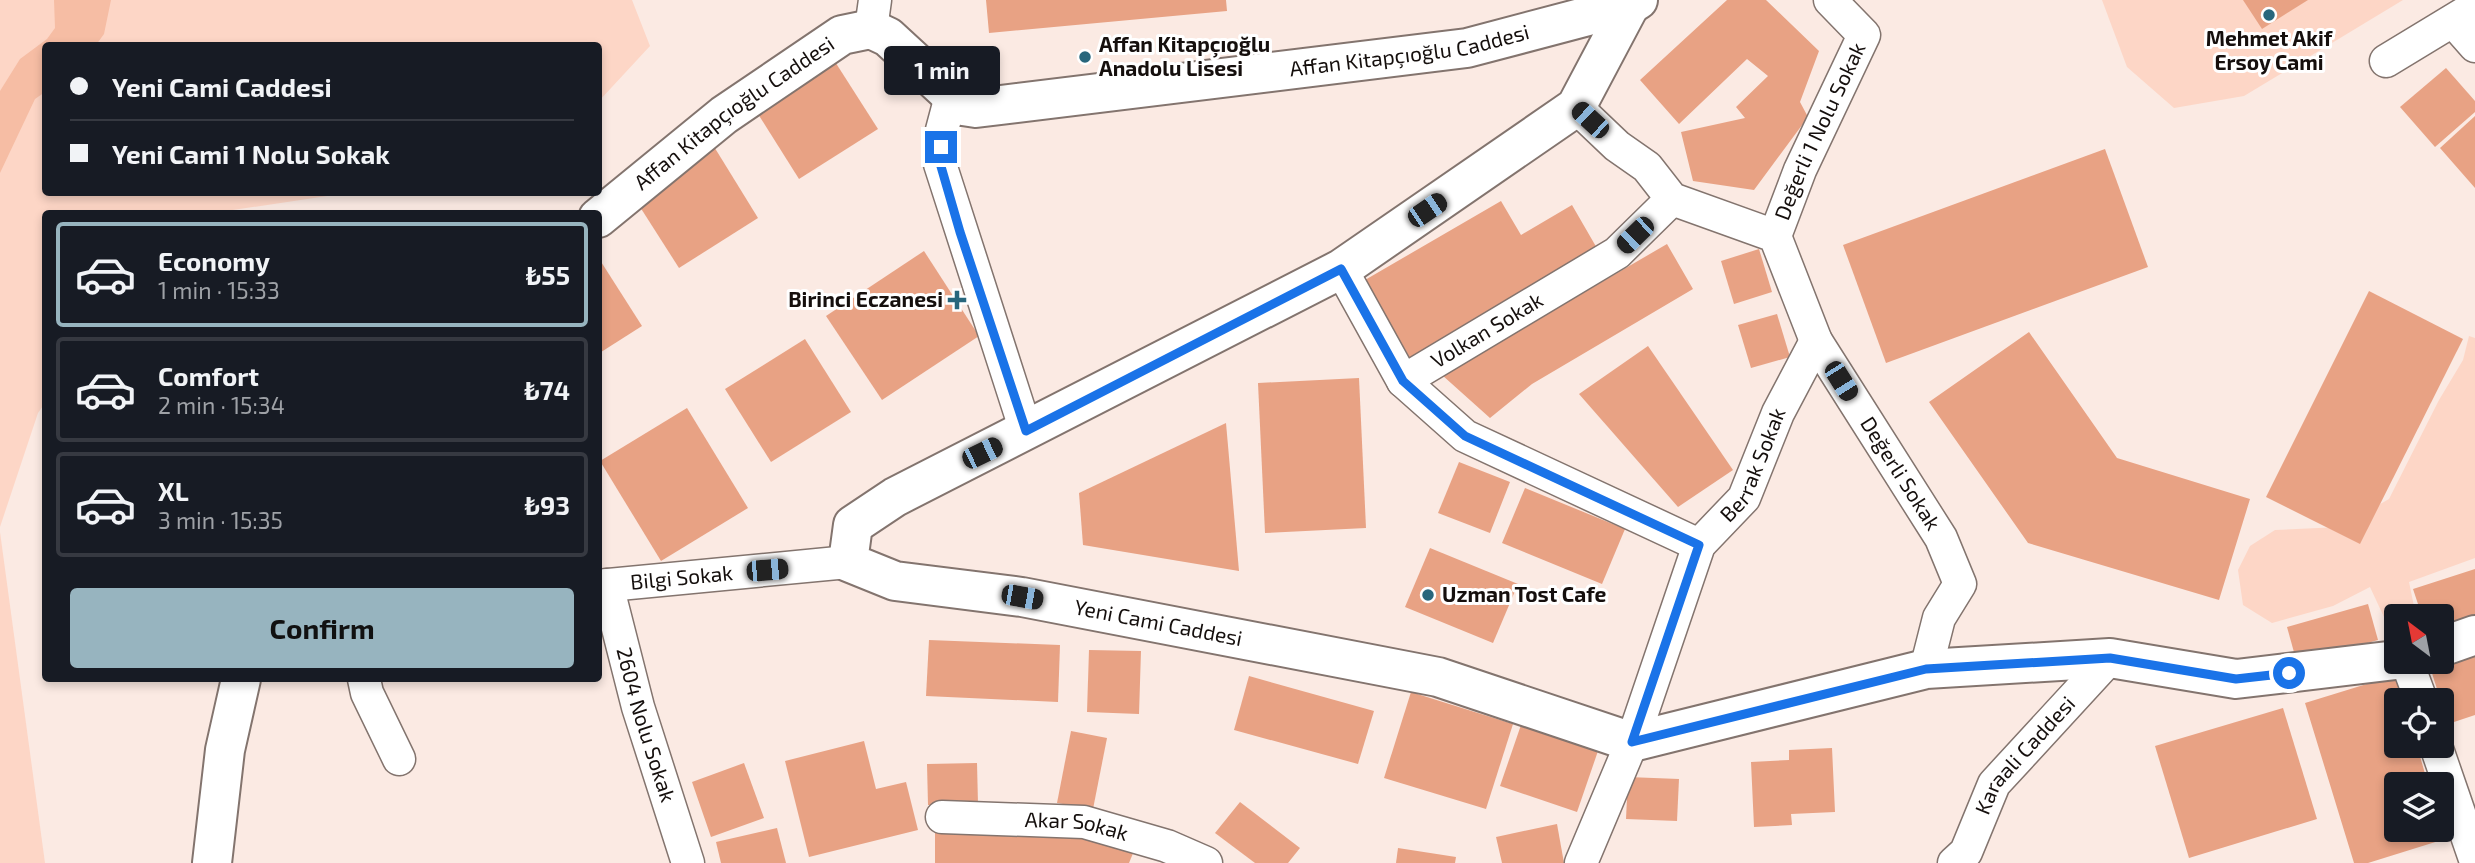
<!DOCTYPE html>
<meta charset="utf-8">
<style>
body{margin:0;font-family:"Exo 2",sans-serif;background:#20242c;color:#f1f3f6;height:100vh;display:flex;flex-direction:column;font-size:26px;white-space:nowrap}
*{box-sizing:border-box;margin:0}
p{font-size:23px;color:#9ea1a6}
.icon{flex:none;width:38px;height:38px;fill:none;stroke:currentColor;stroke-width:2;stroke-linecap:round;stroke-linejoin:round}
.map{position:relative;flex:1;overflow:hidden}
.side{position:absolute;left:42px;top:210px;width:560px;height:472px;display:flex;flex-direction:column;background:#171b24;border-radius:7px;box-shadow:0 4px 10px #0003}
.side>*{flex:none}
.hud{position:absolute;left:42px;top:42px;width:560px;height:154px;border-radius:7px;box-shadow:0 4px 10px #0003;display:grid;align-content:center;height:154px;padding:0 28px;background:#171b24}
.needle{width:46px;rotate:328deg}
.tools{position:absolute;left:2384px;top:604px;display:grid;gap:14px}
.tools a{display:grid;place-items:center;width:70px;height:70px;border-radius:7px;background:#171b24;box-shadow:0 4px 10px #0003;font-size:35px}
.end{position:absolute;width:32px;height:32px;margin:-16px;border:9px solid #1a73e8;background:#fff;box-shadow:0 0 0 4px #fff}
.from{border-radius:50%}
.bubble{position:absolute;height:49px;border-radius:7px;background:#171b24;box-shadow:0 4px 10px #0003;font-size:23px;font-weight:700;line-height:49px;text-align:center}
.car{position:absolute;width:21px;height:42px;margin:-21px -10px;border-radius:9px;box-shadow:0 0 5px 2px #0007;background:linear-gradient(#222 24%,#8ab4d8 0 40%,#222 0 76%,#8ab4d8 0 86%,#222 0)}
.hud b{display:flex;align-items:center;gap:24px;height:66px;font-size:26px}
.hud b+b{border-top:2px solid #363941}
.hud i{width:18px;height:18px;background:#f1f3f6}
ul{padding:12px 0 0;list-style:none}
li{display:flex;align-items:center;gap:21px;height:105px;margin:0 14px 10px;padding:0 14px;border:4px solid #363941;border-radius:7px}
li div{flex:1}
li b{display:block;font-size:26px}
li em{font-style:normal;font-weight:700}
li.current{border-color:#97b4bf}
li>.icon{width:63px;height:63px;stroke-width:1.5}
.cta{display:flex;gap:14px;margin-top:auto;padding:14px 28px}
.cta a{flex:1;height:80px;border-radius:7px;background:#97b4bf;color:#111;font-size:28px;font-weight:700;line-height:80px;text-align:center}
.map>svg:first-child{display:block}
</style>
<div class="map">
<svg width="2475" height="863" viewBox="0 0 2475 863">
<rect width="100%" height="100%" fill="#fbeae3"/>
<g fill="#fdd6c6">
<path d="M0,0H632L650,46L599,101L598,46H46V192L347,193L213,213L46,214L45,403L38,413L0,527Z"/>
<path d="M2102,0H2403L2244,96L2174,108L2127,67Z"/>
<path d="M2469,336L2475,338V558L2409,582L2416,616H2396V643L2370,587L2333,606L2272,623L2243,605L2238,570L2250,546L2275,530L2340,527L2389,499L2439,400L2463,360Z"/>
<path d="M0,532L45,863H0Z"/>
</g>
<path fill="#f6bda4" d="M54,0H111L104,34L96,45L46,46L45,92L35,99L0,173V91L20,59L47,39L55,28Z"/>
<g fill="#e8a284">
<path d="M986,0H1226L1227,11L989,33Z"/>
<path d="M1727,0H1766L1819,51L1800,102L1808,117L1754,190L1693,181L1681,132L1745,118L1736,107L1768,76L1747,59L1679,124L1640,80Z"/>
<path d="M2243,0H2308L2262,29Z"/>
<path d="M832,57L878,129L799,179L753,106Z"/>
<path d="M2446,68L2475,101V112L2435,147L2400,107Z"/>
<path d="M2475,116V188L2440,148Z"/>
<path d="M713,145L758,218L679,268L633,196Z"/>
<path d="M2105,149L2148,267L1886,363L1843,245Z"/>
<path d="M1501,201L1521,235L1572,205L1598,250L1410,358L1365,280Z"/>
<path d="M1667,244L1693,289L1532,384L1490,418L1442,375Z"/>
<path d="M1759,249L1772,292L1734,304L1721,261Z"/>
<path d="M924,251L979,336L882,400L826,316Z"/>
<path d="M598,257L642,326L598,354Z"/>
<path d="M2369,291L2463,339L2360,544L2266,497Z"/>
<path d="M1777,314L1790,357L1751,368L1738,325Z"/>
<path d="M2029,332L2117,458L2250,499L2219,600L2028,543L1929,402Z"/>
<path d="M805,339L851,412L771,462L725,389Z"/>
<path d="M1648,346L1733,470L1678,507L1579,394Z"/>
<path d="M1359,378L1366,528L1265,533L1258,383Z"/>
<path d="M687,408L748,508L661,561L600,461Z"/>
<path d="M1226,423L1239,571L1083,545L1079,493Z"/>
<path d="M1459,462L1510,482L1490,533L1438,513Z"/>
<path d="M1525,488L1625,529L1602,584L1502,543Z"/>
<path d="M1430,548L1518,584L1493,643L1405,607Z"/>
<path d="M2475,569V616L2441,627V616H2422L2413,589Z"/>
<path d="M2368,604L2378,640L2297,663L2287,627Z"/>
<path d="M929,640L1060,645L1058,702L926,696Z"/>
<path d="M1089,650L1141,651L1139,714L1087,712Z"/>
<path d="M2475,656V715L2448,724L2431,670Z"/>
<path d="M2396,675L2403,700H2396V746H2417L2428,784H2396V830H2442L2445,839L2368,863H2354L2305,703Z"/>
<path d="M1249,676L1374,711L1358,764L1234,730Z"/>
<path d="M1411,692L1513,724L1486,809L1384,778Z"/>
<path d="M2283,708L2317,819L2189,858L2155,746Z"/>
<path d="M1522,722L1599,748L1577,812L1500,786Z"/>
<path d="M1071,731L1107,738L1093,809L1057,803Z"/>
<path d="M864,741L876,789L906,782L918,830L809,857L785,761Z"/>
<path d="M1832,748L1835,812L1791,814L1792,825L1754,827L1751,762L1789,760V750Z"/>
<path d="M744,763L764,818L711,837L692,782Z"/>
<path d="M977,763L978,804L928,805L927,764Z"/>
<path d="M1628,777L1679,779L1677,821L1626,819Z"/>
<path d="M1240,802L1300,848L1288,863H1255L1215,833Z"/>
<path d="M1557,824L1564,863H1502L1496,837Z"/>
<path d="M777,828L786,863H721L716,842Z"/>
<path d="M935,829H1068L1136,846L1129,863H935Z"/>
<path d="M1398,848L1456,857L1455,863H1396Z"/>
</g>
<g fill="none" stroke-linecap="round" stroke-linejoin="round">
<defs>
<g id="minor">
<path d="M2453,21L2475,46"/>
<path d="M871,29L875,0"/>
<path d="M2386,61L2475,7"/>
<path d="M951,96L942,130L940,164L1026,431"/>
<path id="s1" d="M1576,107L1617,146L1647,167L1672,199L1775,236L1816,341L1941,538L1960,584L1939,618L1926,669"/>
<path id="s2" d="M1775,236L1800,170L1864,35L1830,0"/>
<path d="M1341,269L1403,381L1465,436L1699,545"/>
<path id="s3" d="M1403,381L1617,253L1672,199"/>
<path id="s4" d="M607,585L638,707L688,863"/>
<path id="s5" d="M598,586L848,562"/>
<path d="M2407,662L2421,700"/>
<path d="M364,679L367,693L399,759"/>
<path d="M2436,746L2475,859"/>
<path id="s6" d="M942,817L1084,822L1167,846L1206,863"/>
<path id="s7" d="M1581,863L1632,742L1699,545L1744,498L1778,413L1816,341"/>
<path id="s8" d="M1954,863L1966,852L1994,784L2110,658"/>
</g>
<g id="tertiary">
<path id="s9" d="M1630,5L1576,107L1341,269L895,497L853,525L848,562L895,581L1022,597L1438,677L1632,742L1926,669L2110,658L2236,679L2396,660"/>
<path id="s10" d="M598,218L724,115L842,35L871,29L888,37L963,106L976,108L1467,48L1630,5L1638,0"/>
<path d="M2441,647L2475,635"/>
<path d="M212,863L225,750L241,679"/>
</g>
</defs>
<use href="#minor" stroke="#83746e" stroke-width="35"/>
<use href="#tertiary" stroke="#83746e" stroke-width="42"/>
<use href="#minor" stroke="#fff" stroke-width="32"/>
<use href="#tertiary" stroke="#fff" stroke-width="38"/>
</g>
<g fill="none" stroke-linecap="round" stroke-linejoin="round">
<path stroke="#1a73e8" stroke-width="9" d="M941,147L940,163L960,232L1026,431L1341,269L1403,381L1465,436L1699,545L1632,742L1926,669L2110,658L2236,679L2289,673"/>
</g>
<g fill="#28667c" stroke="#fff" stroke-width="2.5">
<circle cx="2269" cy="15" r="7"/>
<circle cx="1085" cy="57" r="7"/>
<path d="M953.5 289.5h7v7h7v7h-7v7h-7v-7h-7v-7h7z"/>
<circle cx="1428" cy="595" r="7"/>
</g>
<g text-anchor="middle" stroke-width="6" stroke-linejoin="round" paint-order="stroke">
<g font-size="21" font-weight="bold" fill="#150f0d" stroke="#fff" text-anchor="start">
<text x="2269" y="46" text-anchor="middle">Mehmet Akif<tspan x="2269" dy="24">Ersoy Cami</tspan></text>
<text x="1099" y="52">Affan Kitapçıoğlu<tspan x="1099" dy="24">Anadolu Lisesi</tspan></text>
<text x="943" y="307" text-anchor="end">Birinci Eczanesi</text>
<text x="1442" y="602">Uzman Tost Cafe</text>
</g>
<g font-size="21" fill="#150f0d" stroke="#fff">
<text dy="7" stroke="none"><textPath href="#s10" startOffset="906">Affan Kitapçıoğlu Caddesi</textPath></text>
<text dy="7" stroke="none"><textPath href="#s10" startOffset="172">Affan Kitapçıoğlu Caddesi</textPath></text>
<text dy="7" stroke="none"><textPath href="#s2" startOffset="114">Değerli 1 Nolu Sokak</textPath></text>
<text dy="7" stroke="none"><textPath href="#s3" startOffset="98">Volkan Sokak</textPath></text>
<text dy="7" stroke="none"><textPath href="#s7" startOffset="438">Berrak Sokak</textPath></text>
<text dy="7" stroke="none"><textPath href="#s1" startOffset="513">Değerli Sokak</textPath></text>
<text dy="7" stroke="none"><textPath href="#s5" startOffset="84">Bilgi Sokak</textPath></text>
<text dy="7" stroke="none"><textPath href="#s9" startOffset="1307">Yeni Cami Caddesi</textPath></text>
<text dy="7" stroke="none"><textPath href="#s4" startOffset="145">2604 Nolu Sokak</textPath></text>
<text dy="7" stroke="none"><textPath href="#s8" startOffset="131">Karaali Caddesi</textPath></text>
<text dy="7" stroke="none"><textPath href="#s6" startOffset="135">Akar Sokak</textPath></text>
</g>
</g>
</svg>
<div class="tools">
<a><svg class="needle" viewBox="-14 -14 28 28"><path d="M0-13l5 13h-10z" fill="#e53935"/><path d="M0 13l5-13h-10z" fill="#9ea1a6"/></svg></a>
<a><svg class="icon" aria-label="locate" viewBox="0 0 24 24"><circle cx="12" cy="12" r="6"/><path d="M12 2v4M12 18v4M2 12h4M18 12h4"/></svg></a>
<a><svg class="icon" aria-label="layers" viewBox="0 0 24 24"><path d="M12 4l9 5-9 5-9-5zM3 14l9 5 9-5"/></svg></a>
</div>
<i class="end from" style="left:2289px;top:673px"></i>
<i class="end" style="left:941px;top:147px"></i>
<div class="bubble" style="left:884px;top:46px;width:116px">1 min</div>
<i class="car" style="left:1590px;top:120px;rotate:313deg"></i>
<i class="car" style="left:1427px;top:210px;rotate:56deg"></i>
<i class="car" style="left:1635px;top:235px;rotate:226deg"></i>
<i class="car" style="left:1841px;top:381px;rotate:148deg"></i>
<i class="car" style="left:982px;top:453px;rotate:64deg"></i>
<i class="car" style="left:767px;top:570px;rotate:85deg"></i>
<i class="car" style="left:1022px;top:597px;rotate:100deg"></i>
<div class="hud">
<b><i class="from"></i>Yeni Cami Caddesi</b>
<b><i></i>Yeni Cami 1 Nolu Sokak</b>
</div>
<section class="side">
<ul>
<li class="current"><svg class="icon" aria-label="car" viewBox="0 0 24 24"><path d="M5 17H2v-5l4-1 3-4h7l3 4 3 1v5h-3M9 17h6M6 11h13"/><circle cx="7" cy="17" r="2"/><circle cx="17" cy="17" r="2"/></svg><div><b>Economy</b><p>1 min · 15:33</p></div><em>₺55</em></li>
<li><svg class="icon" aria-label="car" viewBox="0 0 24 24"><path d="M5 17H2v-5l4-1 3-4h7l3 4 3 1v5h-3M9 17h6M6 11h13"/><circle cx="7" cy="17" r="2"/><circle cx="17" cy="17" r="2"/></svg><div><b>Comfort</b><p>2 min · 15:34</p></div><em>₺74</em></li>
<li><svg class="icon" aria-label="car" viewBox="0 0 24 24"><path d="M5 17H2v-5l4-1 3-4h7l3 4 3 1v5h-3M9 17h6M6 11h13"/><circle cx="7" cy="17" r="2"/><circle cx="17" cy="17" r="2"/></svg><div><b>XL</b><p>3 min · 15:35</p></div><em>₺93</em></li>
</ul>
<div class="cta"><a>Confirm</a></div>
</section>
</div>
